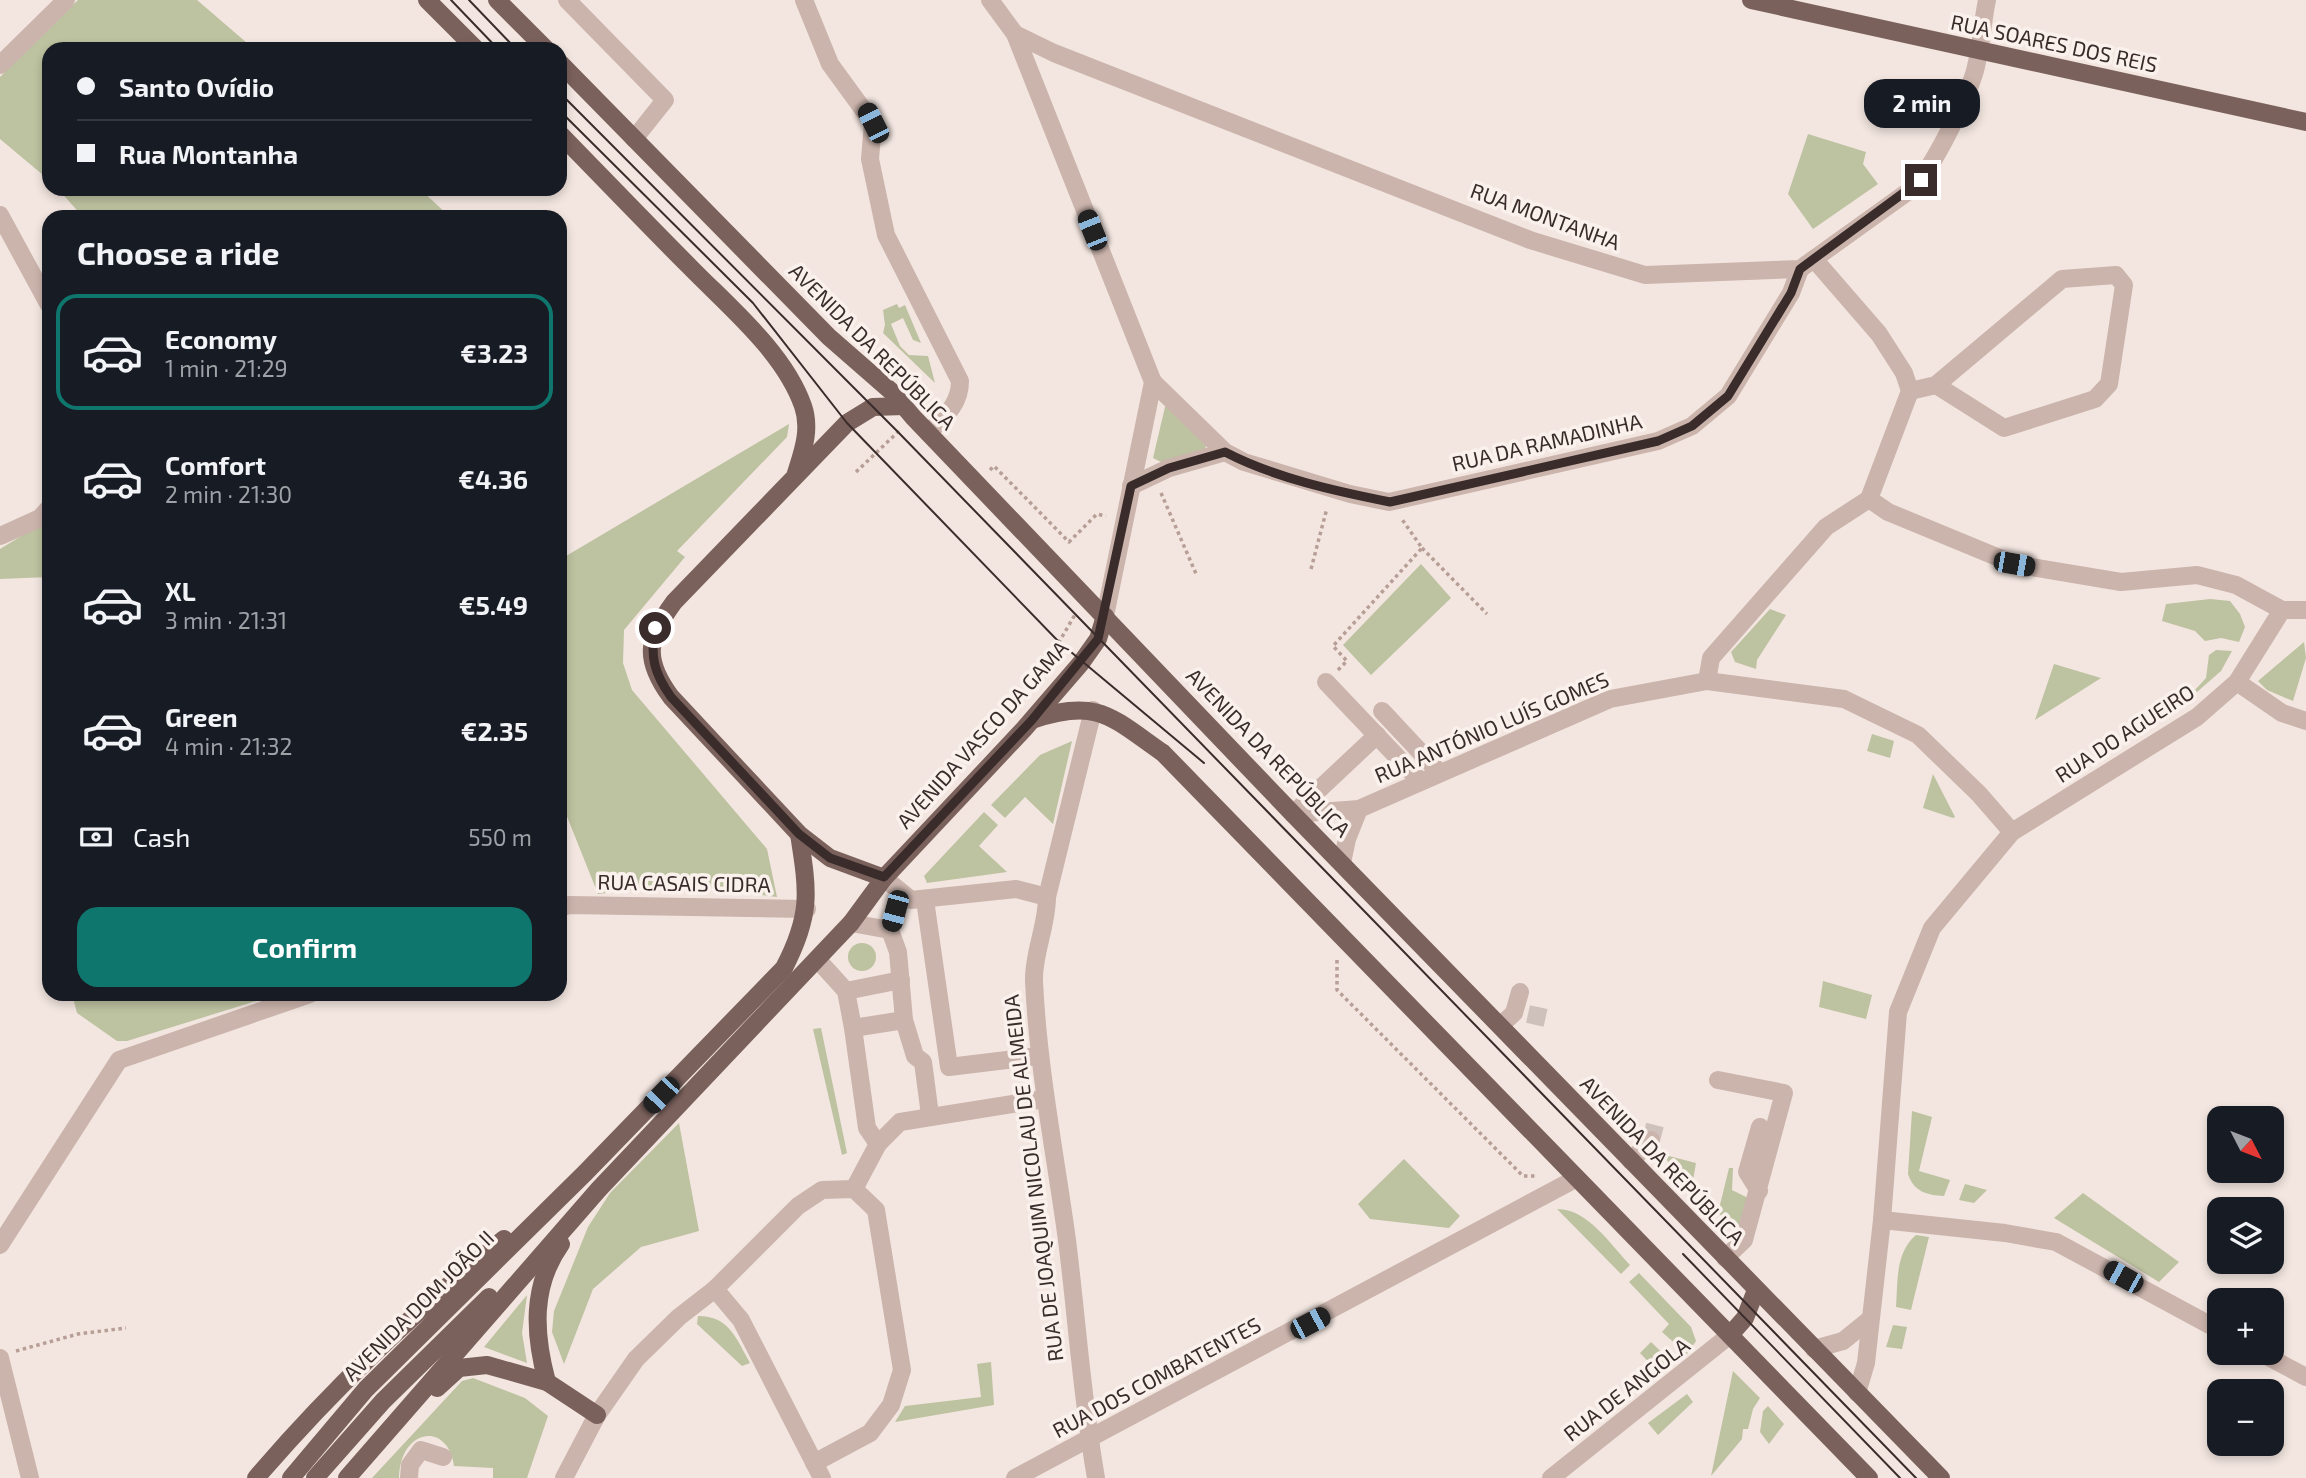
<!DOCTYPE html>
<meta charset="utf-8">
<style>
body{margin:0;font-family:"Exo 2",sans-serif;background:#242831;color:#f1f3f6;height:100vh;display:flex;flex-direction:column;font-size:26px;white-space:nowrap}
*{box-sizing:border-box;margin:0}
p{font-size:23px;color:#9ea1a6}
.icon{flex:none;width:38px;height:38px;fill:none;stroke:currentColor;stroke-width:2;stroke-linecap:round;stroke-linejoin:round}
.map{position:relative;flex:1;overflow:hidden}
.panel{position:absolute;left:42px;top:210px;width:525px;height:791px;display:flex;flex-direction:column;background:#171b24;border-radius:21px;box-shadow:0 4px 10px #0003}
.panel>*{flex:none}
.guide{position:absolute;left:42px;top:42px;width:525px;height:154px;border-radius:21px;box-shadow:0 4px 10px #0003;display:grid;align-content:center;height:154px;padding:0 35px;background:#171b24}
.needle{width:46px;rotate:132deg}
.buttons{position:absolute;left:2207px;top:1106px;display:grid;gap:14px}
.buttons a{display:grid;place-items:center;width:77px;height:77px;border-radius:14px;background:#171b24;box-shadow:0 4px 10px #0003;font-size:35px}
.end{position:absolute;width:32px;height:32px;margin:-16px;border:9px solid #392c2b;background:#fff;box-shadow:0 0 0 4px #fff}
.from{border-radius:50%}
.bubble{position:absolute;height:49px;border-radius:21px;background:#171b24;box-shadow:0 4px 10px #0003;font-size:23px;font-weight:700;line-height:49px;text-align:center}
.car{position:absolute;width:21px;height:42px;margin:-21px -10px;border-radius:9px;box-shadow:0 0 5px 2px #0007;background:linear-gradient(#222 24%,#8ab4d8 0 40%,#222 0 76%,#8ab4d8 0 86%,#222 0)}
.guide b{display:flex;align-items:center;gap:24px;height:66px;font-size:26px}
.guide b+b{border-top:2px solid #363941}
.guide i{width:18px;height:18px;background:#f1f3f6}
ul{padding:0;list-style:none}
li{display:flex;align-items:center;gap:21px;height:116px;margin:0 14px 10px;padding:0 21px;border:4px solid transparent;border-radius:21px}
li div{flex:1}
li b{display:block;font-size:26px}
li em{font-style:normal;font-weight:700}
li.on{border-color:#0f766e}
li>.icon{width:63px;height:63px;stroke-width:1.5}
h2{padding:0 35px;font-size:32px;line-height:84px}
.pay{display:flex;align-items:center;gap:18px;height:77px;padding:0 35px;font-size:26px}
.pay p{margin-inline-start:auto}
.action{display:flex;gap:14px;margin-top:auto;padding:14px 35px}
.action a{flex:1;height:80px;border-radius:21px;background:#0f766e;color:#fff;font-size:28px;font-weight:700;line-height:80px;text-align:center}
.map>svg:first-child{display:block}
</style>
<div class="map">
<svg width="2306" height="1478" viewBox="0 0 2306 1478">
<rect width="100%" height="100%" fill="#f3e6e0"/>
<g fill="#bdc2a0">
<path d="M78,0H197L254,49H49V180L0,139V77Z"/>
<path d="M1808,134L1866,152L1863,164L1878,184L1813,229L1788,194Z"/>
<path d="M58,189H420L450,217H83Z"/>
<path d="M897,304L899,308L905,305L921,343L913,340L903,318L891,324L900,346L909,355L928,356L935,383L883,333L885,325L883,310Z"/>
<path d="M1170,404L1207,443L1205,449L1161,462L1153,458L1165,407Z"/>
<path d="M789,424L787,437L677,551L685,557L624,630L623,663L632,690L767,849L777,897L684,884L598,894L560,799V556L561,559Z"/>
<path d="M49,519V577L0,579V549Z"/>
<path d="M1421,564L1451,598L1371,675L1343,645Z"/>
<path d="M2210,599L2230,601L2240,614L2245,627L2239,642L2221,638L2205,641L2195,631L2162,621L2166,604Z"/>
<path d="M1770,609L1786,615L1757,660L1756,669L1735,662L1731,652Z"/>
<path d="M2304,642L2306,658L2293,701L2267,690L2258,681Z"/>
<path d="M2216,650L2232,651L2221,671L2197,692L2195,690L2206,678L2209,655Z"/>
<path d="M2054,664L2101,678L2035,720Z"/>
<path d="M1872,734L1894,741L1890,758L1867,751Z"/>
<path d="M1072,741L1053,824L1025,797L1005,818L991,805L1040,755Z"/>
<path d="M1933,774L1955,817L1953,818L1923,808Z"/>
<path d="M984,812L998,825L979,846L1007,872L927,883L924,876Z"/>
<circle cx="862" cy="957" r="14"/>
<path d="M1823,981L1872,995L1866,1019L1819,1007Z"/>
<path d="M72,994H279L127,1041H117L77,1013Z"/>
<path d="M821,1028L847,1153L842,1155L813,1029Z"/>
<path d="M1912,1111L1932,1117L1919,1171L1950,1180L1944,1196C1927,1195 1914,1192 1908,1174Z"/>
<path d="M679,1123L699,1231L641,1247L593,1289L564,1364L552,1332L554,1311L588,1227L610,1193Z"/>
<path d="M1661,1154L1696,1163L1692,1186Z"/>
<path d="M1404,1159L1460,1216L1449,1228L1370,1219L1358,1204Z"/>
<path d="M1729,1168H1733L1732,1190L1748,1198L1742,1224L1737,1229L1718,1213Z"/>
<path d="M1965,1184L1987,1190L1974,1203L1959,1200Z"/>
<path d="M2083,1193L2179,1262L2159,1282L2054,1218Z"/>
<path d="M1557,1209C1588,1209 1610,1244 1630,1265L1621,1274Z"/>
<path d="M1916,1235L1929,1237L1911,1310L1896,1307C1898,1281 1895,1253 1916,1235Z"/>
<path d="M1639,1273L1691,1327L1696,1341L1687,1354L1662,1332L1669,1324L1629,1282Z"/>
<path d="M527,1295L522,1333L527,1363L484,1347Z"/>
<path d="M698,1316C729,1316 736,1338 750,1363L742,1366L697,1324Z"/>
<path d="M1893,1325L1907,1327L1902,1349L1886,1347Z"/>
<path d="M1651,1342L1673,1363L1659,1373L1640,1353Z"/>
<path d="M991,1362L994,1405L895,1422L905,1406L981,1397L977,1364Z"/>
<path d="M1733,1371L1760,1398L1753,1409L1748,1429H1743L1742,1439L1711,1476Z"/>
<path d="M473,1378L525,1398L548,1416L527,1478H493V1468L454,1466C448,1421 400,1428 399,1478H372L462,1381Z"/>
<path d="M1687,1394L1693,1402L1658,1435L1648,1423Z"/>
<path d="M1768,1406L1784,1424L1769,1444L1760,1432L1763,1411Z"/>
</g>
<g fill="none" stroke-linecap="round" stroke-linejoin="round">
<g stroke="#cec1bc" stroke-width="18" stroke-dasharray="18 9" stroke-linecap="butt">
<path d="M1528,1014L1546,1018"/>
<path d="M1651,1140L1655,1125"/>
</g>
<g stroke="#b79e96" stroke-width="3.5" stroke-dasharray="3.5 3.5" stroke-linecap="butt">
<path d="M990,470L994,466L1069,542L1097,514L1106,516"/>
<path d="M856,472L899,431"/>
<path d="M1161,493L1197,576"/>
<path d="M1422,548L1487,614"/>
<path d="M1311,569L1327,508"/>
<path d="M1039,663L1059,642L1076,613"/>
<path d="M1338,670L1347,661L1333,646L1422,548L1401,518"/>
<path d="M1337,960V990L1523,1176H1537"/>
<path d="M16,1351L78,1334L126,1328"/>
</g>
<g stroke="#cbb4ac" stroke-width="18">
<path d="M567,0L665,100L634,139"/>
<path d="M804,0L830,64L873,123L870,159L886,235L960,381C960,405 944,417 928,433"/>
<path d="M990,0L1015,34L1153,382L1105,616"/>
<path d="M1015,34L1054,53L1530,240L1645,275L1800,269L1913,188C1933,168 1965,102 1974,74C1981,51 1982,24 1987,0"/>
<path d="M0,65L66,0"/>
<path d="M0,215L49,305"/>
<path d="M1814,259L1879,334L1904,373L1910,391L1869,499L1888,512L2014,564L2121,582L2197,575L2236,585L2282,610H2306"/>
<path d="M1153,382L1225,452L1244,462L1350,494L1389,502L1658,441L1692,426L1728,396L1791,293L1800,269"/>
<path d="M1910,391L1936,385L2062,279L2116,275L2124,285L2109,384L2095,399L2004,428L1936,385"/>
<path d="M1131,486L1169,468L1225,452"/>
<path d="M0,536L40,518L49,508"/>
<path d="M1707,681L1711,658L1826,527L1869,499"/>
<path d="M1326,682L1420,781"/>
<path d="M2237,682L2282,713L2306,721"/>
<path d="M1093,710L1047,897C1047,926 1033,954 1034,981C1038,1068 1055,1153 1067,1240C1077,1320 1082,1399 1096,1478"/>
<path d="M1382,711L1439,772"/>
<path d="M1293,814L1359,809L1610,699L1707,681L1844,699L1918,735L1979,794L2012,832"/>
<path d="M1293,814L1377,735"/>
<path d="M1342,863L1347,839L1359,809"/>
<path d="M884,878L911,900L1016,889L1047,897"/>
<path d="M925,900L949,1067L1039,1056"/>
<path d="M560,908L569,905L807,909"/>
<path d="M890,930L900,892"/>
<path d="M817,959L846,991L853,1028L904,1020L898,952L890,930L851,923"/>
<path d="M846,991L901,980"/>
<path d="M904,1020L915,1056L923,1062L930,1115"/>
<path d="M1500,1026L1514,1013L1520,992"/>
<path d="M853,1028L867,1128L878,1144"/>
<path d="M1718,1080L1784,1093L1744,1240L1725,1258"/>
<path d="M1631,1161L1651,1140"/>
<path d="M854,1189L878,1144L900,1122L1044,1099"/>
<path d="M1759,1191L1747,1172L1760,1127"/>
<path d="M1882,1220L2005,1233L2056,1242L2219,1330"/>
<path d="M0,1245L119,1060L310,994"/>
<path d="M715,1289L741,1320L822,1478"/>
<path d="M1814,1349L1843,1341L1869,1320"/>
<path d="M2261,1353L2306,1377"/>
<path d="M0,1358L30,1478"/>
<path d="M1857,1393L1866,1363L1882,1220L1898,1012L1932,928L2012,832L2197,717L2237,682L2282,610"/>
<path d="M409,1478L410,1465L421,1450L443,1457"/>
<path d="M564,1478L597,1415L636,1359L679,1317L715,1289L798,1206L822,1190L854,1189L876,1210L902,1370L891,1405L870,1433L814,1463"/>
<path d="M1015,1478L1577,1178"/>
<path d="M1551,1478L1730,1335"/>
</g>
<g stroke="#7b615c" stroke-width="18">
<path d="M427,0L476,49"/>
<path d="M497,0L546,49"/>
<path d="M1751,0L2306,122"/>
<path d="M560,63L829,337L892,392L913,417L1293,814L1941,1478"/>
<path d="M560,134C603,178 646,223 690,267C729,307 784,352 803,406C811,429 803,451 796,473"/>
<path d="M1032,720C1098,698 1110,716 1163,753L1869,1478"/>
<path d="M884,878L830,858L799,834L671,697C643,659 647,639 674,602L847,423L873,407L904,406"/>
<path d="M1730,1335L1745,1318L1756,1290"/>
<path d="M547,1382C534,1334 531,1286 561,1244"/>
<path d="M437,1388L459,1368L487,1365L547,1382L597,1415"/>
<path d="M256,1478C334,1387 411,1315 504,1239"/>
<path d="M291,1478L366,1389L585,1173L784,968C812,914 808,892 799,834"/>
<path d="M315,1478L383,1401L489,1297"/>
<path d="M347,1478L599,1189L851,923L884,878L1024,729L1081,663L1098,639L1105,616"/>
</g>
<g stroke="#392c2b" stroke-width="2">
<path d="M451,0L498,49"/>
<path d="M469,0L516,49"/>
<path d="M560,93L898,432L1916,1478"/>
<path d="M560,111L753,303L847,423L1059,642L1204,763"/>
<path d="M1683,1254L1900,1478"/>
</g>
</g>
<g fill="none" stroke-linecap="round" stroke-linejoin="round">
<path stroke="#392c2b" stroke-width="9" d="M655,628C650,657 654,673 671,697L799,834L830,858L884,877L1032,720L1098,639L1131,486L1169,468L1225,452C1275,478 1335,491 1390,502L1658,441L1692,426L1728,396L1791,293L1800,269L1921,180"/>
</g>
<g text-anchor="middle" stroke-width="7" stroke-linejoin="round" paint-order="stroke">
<g font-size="21" fill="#392c2b" stroke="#faf1ed">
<text transform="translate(2054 44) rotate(12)" y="7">RUA SOARES DOS REIS</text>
<text transform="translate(1545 217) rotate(20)" y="7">RUA MONTANHA</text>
<text transform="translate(872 347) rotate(45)" y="7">AVENIDA DA REPÚBLICA</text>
<text transform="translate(1547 443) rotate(-13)" y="7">RUA DA RAMADINHA</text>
<text transform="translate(1492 728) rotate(-23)" y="7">RUA ANTÓNIO LUÍS GOMES</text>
<text transform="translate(2125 734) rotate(-33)" y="7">RUA DO AGUEIRO</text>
<text transform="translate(983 735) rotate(-48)" y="7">AVENIDA VASCO DA GAMA</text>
<text transform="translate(1268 753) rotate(46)" y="7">AVENIDA DA REPÚBLICA</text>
<text transform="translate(684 884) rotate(1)" y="7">RUA CASAIS CIDRA</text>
<text transform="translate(1662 1161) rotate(46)" y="7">AVENIDA DA REPÚBLICA</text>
<text transform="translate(1034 1178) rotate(-97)" y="7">RUA DE JOAQUIM NICOLAU DE ALMEIDA</text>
<text transform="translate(419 1306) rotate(-45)" y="7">AVENIDA DOM JOÃO II</text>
<text transform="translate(1157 1378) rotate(-28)" y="7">RUA DOS COMBATENTES</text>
<text transform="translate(1627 1390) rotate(-38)" y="7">RUA DE ANGOLA</text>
</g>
</g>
</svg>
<div class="buttons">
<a><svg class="needle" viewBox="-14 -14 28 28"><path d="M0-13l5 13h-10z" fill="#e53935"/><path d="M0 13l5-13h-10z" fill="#9ea1a6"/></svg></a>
<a><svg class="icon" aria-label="layers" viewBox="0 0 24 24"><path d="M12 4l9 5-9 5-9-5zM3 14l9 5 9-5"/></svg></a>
<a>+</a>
<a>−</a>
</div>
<i class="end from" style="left:655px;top:628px"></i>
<i class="end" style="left:1921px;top:180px"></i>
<div class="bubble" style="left:1864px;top:79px;width:116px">2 min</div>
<i class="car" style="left:873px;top:123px;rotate:333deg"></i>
<i class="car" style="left:1092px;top:230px;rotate:338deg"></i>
<i class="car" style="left:2014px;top:564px;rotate:100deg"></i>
<i class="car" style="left:895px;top:911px;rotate:195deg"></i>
<i class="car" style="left:661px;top:1095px;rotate:224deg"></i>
<i class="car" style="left:2123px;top:1277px;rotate:299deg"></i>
<i class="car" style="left:1310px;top:1323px;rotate:62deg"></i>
<div class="guide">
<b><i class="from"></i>Santo Ovídio</b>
<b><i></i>Rua Montanha</b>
</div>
<section class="panel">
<h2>Choose a ride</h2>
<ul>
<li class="on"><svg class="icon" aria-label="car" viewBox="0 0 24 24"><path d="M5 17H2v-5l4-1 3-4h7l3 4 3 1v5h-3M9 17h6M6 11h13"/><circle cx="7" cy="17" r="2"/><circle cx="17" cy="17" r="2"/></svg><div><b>Economy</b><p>1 min · 21:29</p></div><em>€3.23</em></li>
<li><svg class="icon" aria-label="car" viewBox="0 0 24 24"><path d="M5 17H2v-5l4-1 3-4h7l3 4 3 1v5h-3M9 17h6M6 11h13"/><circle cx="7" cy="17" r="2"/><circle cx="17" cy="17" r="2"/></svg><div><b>Comfort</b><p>2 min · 21:30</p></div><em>€4.36</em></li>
<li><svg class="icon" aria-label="car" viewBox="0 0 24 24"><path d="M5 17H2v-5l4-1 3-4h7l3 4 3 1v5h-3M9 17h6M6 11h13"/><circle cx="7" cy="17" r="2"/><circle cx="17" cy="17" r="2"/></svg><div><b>XL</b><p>3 min · 21:31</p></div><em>€5.49</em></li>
<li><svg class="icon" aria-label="car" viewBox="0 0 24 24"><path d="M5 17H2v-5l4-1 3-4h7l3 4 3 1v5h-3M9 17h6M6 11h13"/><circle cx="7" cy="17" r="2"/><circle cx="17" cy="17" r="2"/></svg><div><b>Green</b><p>4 min · 21:32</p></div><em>€2.35</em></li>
</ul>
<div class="pay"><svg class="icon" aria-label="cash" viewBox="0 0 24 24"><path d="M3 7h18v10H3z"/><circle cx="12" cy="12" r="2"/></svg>Cash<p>550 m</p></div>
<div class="action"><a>Confirm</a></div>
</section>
</div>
